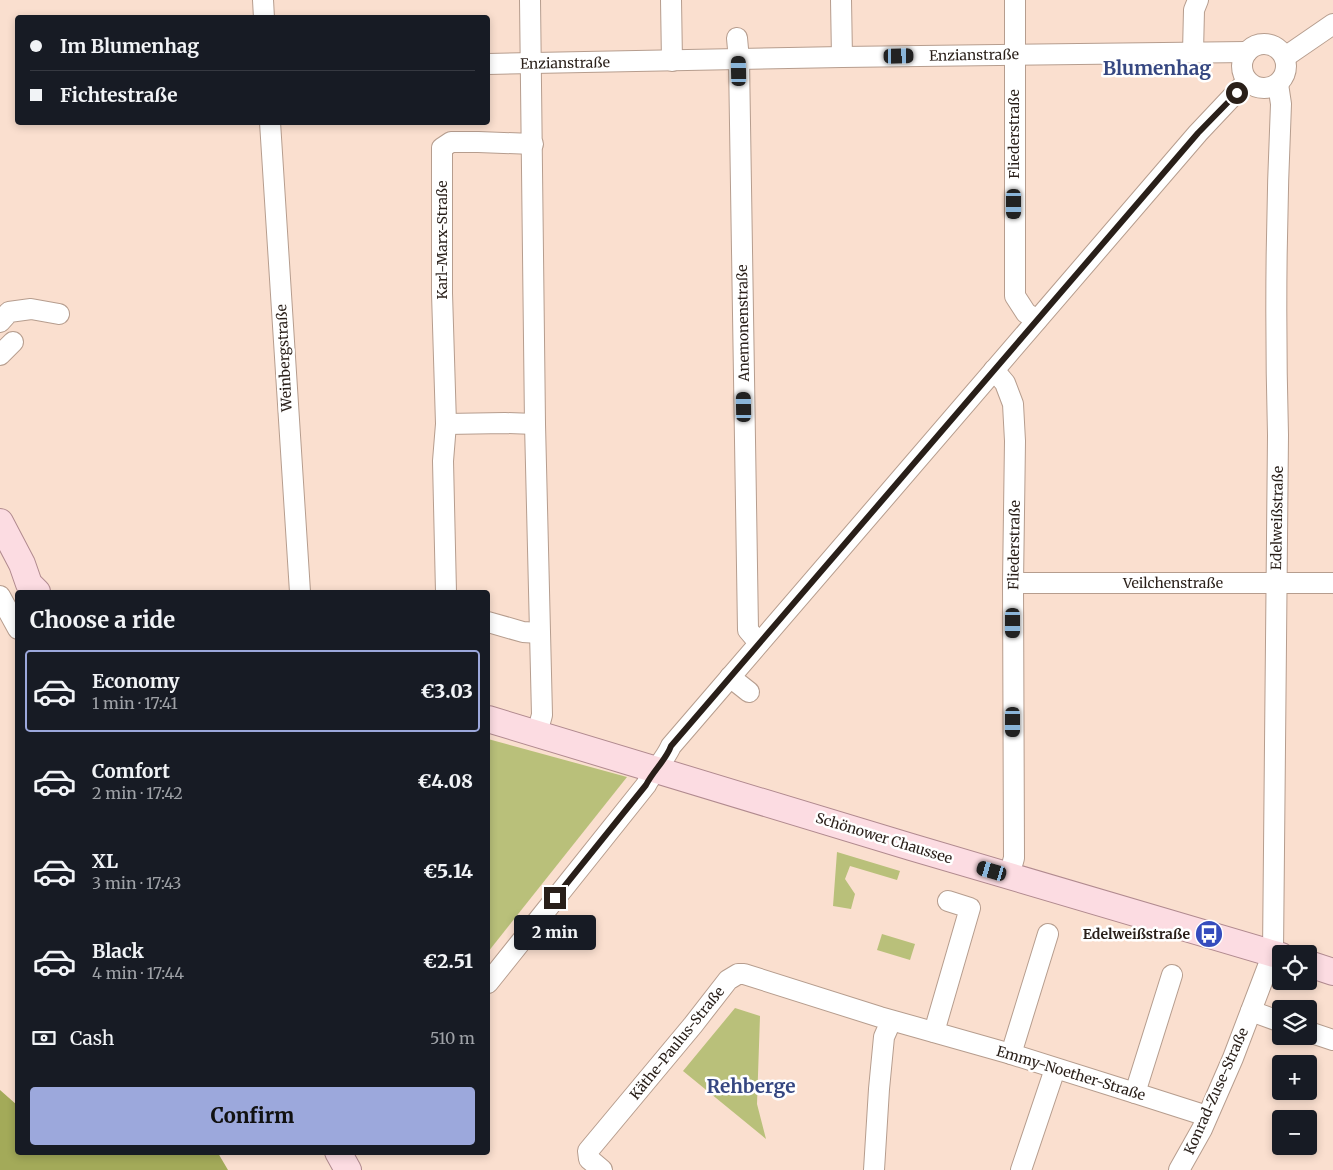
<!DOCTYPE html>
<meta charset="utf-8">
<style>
body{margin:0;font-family:Merriweather,serif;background:#20242c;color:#f1f3f6;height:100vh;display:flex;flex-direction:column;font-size:19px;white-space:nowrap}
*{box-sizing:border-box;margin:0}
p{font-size:16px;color:#9ea1a6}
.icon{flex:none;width:28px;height:28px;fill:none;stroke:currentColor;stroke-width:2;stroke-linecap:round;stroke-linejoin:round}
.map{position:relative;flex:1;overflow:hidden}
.drawer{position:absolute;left:15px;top:590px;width:475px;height:565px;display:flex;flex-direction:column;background:#171b24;border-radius:5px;box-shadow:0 2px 8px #0003}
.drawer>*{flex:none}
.banner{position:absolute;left:15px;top:15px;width:475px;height:110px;border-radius:5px;box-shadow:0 2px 8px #0003;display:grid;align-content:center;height:110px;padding:0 15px;background:#171b24}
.fabs{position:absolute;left:1272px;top:945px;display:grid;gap:10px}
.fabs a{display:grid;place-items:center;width:45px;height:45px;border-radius:5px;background:#171b24;box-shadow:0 2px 8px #0003;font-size:25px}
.end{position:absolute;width:22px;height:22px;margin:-11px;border:6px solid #291f19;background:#fff;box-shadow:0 0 0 2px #fff}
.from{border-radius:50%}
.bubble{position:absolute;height:35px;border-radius:5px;background:#171b24;box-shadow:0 2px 8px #0003;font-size:16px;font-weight:800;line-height:35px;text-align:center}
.car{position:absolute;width:15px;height:30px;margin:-15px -8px;border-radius:6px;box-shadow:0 0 4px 1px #0007;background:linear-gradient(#222 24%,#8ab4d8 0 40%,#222 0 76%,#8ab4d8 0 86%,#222 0)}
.banner b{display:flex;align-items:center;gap:18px;height:48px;font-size:19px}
.banner b+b{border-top:1px solid #363941}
.banner i{width:12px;height:12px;background:#f1f3f6}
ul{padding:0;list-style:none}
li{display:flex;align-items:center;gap:15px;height:82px;margin:0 10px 8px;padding:0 5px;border:2px solid transparent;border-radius:5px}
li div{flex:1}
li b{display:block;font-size:19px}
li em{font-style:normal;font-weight:800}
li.on{border-color:#9ca8dc}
li>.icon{width:45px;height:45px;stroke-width:1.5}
h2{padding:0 15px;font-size:22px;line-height:60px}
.pay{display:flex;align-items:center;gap:12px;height:55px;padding:0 15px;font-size:19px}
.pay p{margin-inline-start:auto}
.button{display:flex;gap:10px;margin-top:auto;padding:10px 15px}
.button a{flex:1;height:58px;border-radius:5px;background:#9ca8dc;color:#111;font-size:20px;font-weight:800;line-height:58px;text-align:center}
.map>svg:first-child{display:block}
</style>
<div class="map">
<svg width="1333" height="1170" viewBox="0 0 1333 1170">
<rect width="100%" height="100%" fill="#fadfcf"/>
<g fill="#b9c07a">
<path d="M488,739L627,777L488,952Z"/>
<path d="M837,852L900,871L897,880L850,866L845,879L855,894L851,909L833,906Z"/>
<path d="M882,934L915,944L910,960L877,950Z"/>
<path d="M735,1008L760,1016L757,1104L766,1139L683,1071Z"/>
</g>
<path fill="#a3aa59" d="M0,1090L17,1105L18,1152L218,1153L228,1170H0Z"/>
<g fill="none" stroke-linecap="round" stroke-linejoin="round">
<defs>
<g id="minor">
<path d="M263,0L264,18"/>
<path d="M530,0L535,424L542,715L537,733"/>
<path d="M671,0L672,61"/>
<path d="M841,0L842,57"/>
<path d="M1015,0V296L1026,313L1037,320"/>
<path d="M737,38L739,60L748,630L759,643"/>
<circle cx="1264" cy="66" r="22"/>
<path d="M1193,52L1194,10L1198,0"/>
<path d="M1285,57L1333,24"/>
<path d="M488,64L842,57L1247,52"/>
<path d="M270,122L300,592"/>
<path d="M0,322L9,312L31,309L59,314"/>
<path d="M0,355L13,342"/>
<path d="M994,370L1005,383L1013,404L1015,441L1013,583L1014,858L1009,876"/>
<path d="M446,424L505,423L535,424"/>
<path d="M1013,583H1333"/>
<path d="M446,592L443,461L446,424L442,293V148L451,142H478L533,144"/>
<path d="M0,596L18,629"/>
<path d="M488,622L523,632L539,633"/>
<path d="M730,677L749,692"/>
<path d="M488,983L646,785C653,771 665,760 671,746L702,710L1198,133L1247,81"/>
<path d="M1251,1011L1281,1022"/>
<path d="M934,1032L970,908L948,901"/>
<path d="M1309,1032L1333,1040"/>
<path d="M1011,1054L1048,934"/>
<path d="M1135,1093L1172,975"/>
<path d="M602,1170L589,1159L588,1151L693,1025L728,980L738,974H744L880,1017L1011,1054L1135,1093L1207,1116"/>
<path d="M874,1170L879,1089L884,1037L891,1021"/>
<path d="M1021,1170L1055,1069"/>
<path d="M1179,1170L1202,1129L1233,1058L1273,953L1278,435C1275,325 1276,214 1281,104L1278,84"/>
</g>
<g id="major">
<path d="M0,522L22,564L29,584L37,592"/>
<path d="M488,719L911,847L1281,956"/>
<path d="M1309,964L1333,972"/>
<path d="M338,1152L348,1170"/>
</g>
</defs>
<use href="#minor" stroke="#b69d8e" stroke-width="22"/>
<use href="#major" stroke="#b18a8f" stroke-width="28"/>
<use href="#minor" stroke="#fff" stroke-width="20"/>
<use href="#major" stroke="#fcdce2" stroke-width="26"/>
</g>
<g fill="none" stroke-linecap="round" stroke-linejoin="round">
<path stroke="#291f19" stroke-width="6" d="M555,898L646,785C653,771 666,760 671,746L702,710L1198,133L1237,93"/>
</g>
<defs>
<symbol id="bus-disc" viewBox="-11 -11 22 22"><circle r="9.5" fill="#354cbd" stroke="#fff"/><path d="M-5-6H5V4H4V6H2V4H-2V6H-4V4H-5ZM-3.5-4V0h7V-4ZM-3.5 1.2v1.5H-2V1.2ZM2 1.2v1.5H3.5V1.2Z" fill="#fff"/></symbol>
</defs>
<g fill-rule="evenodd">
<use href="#bus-disc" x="1193" y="918" width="32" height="32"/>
</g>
<g text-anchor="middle" stroke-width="5" stroke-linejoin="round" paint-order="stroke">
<g font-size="14" fill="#291f19" stroke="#fff">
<text transform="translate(974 55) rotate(-1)" y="5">Enzianstraße</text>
<text transform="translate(565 63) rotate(-1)" y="5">Enzianstraße</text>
<text transform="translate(1014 134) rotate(-90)" y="5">Fliederstraße</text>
<text transform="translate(442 240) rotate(-90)" y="5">Karl-Marx-Straße</text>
<text transform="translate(743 323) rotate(-91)" y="5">Anemonenstraße</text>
<text transform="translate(284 358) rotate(-93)" y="5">Weinbergstraße</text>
<text transform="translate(1277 518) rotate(-89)" y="5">Edelweißstraße</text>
<text transform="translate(1014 545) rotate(-89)" y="5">Fliederstraße</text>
<text x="1173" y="588">Veilchenstraße</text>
<text transform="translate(884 838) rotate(17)" y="5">Schönower Chaussee</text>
<text transform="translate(677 1043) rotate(-51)" y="5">Käthe-Paulus-Straße</text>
<text transform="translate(1071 1073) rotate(17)" y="5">Emmy-Noether-Straße</text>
<text transform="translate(1216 1091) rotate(-66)" y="5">Konrad-Zuse-Straße</text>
</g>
<g font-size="14" font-weight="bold" fill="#291f19" stroke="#fff" text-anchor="end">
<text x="1190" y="939">Edelweißstraße</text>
</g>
<g font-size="19" font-weight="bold" fill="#364781" stroke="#fff">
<text x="1157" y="75">Blumenhag</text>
<text x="751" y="1093">Rehberge</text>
</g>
</g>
</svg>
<div class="fabs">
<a><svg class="icon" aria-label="locate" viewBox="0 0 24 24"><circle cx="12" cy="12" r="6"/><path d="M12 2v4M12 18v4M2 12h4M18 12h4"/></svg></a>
<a><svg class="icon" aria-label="layers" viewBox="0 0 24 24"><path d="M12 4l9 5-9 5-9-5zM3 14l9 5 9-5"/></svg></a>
<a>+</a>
<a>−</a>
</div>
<i class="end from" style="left:1237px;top:93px"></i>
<i class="end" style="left:555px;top:898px"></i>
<div class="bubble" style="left:514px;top:915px;width:82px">2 min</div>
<i class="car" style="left:899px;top:56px;rotate:89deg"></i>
<i class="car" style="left:739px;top:71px;rotate:359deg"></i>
<i class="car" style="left:1014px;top:204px;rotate:180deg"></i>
<i class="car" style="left:744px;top:407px;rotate:359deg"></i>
<i class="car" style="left:1013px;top:623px;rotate:180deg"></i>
<i class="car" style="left:1013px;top:722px;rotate:180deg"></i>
<i class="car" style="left:992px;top:871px;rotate:286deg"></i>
<div class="banner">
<b><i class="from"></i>Im Blumenhag</b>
<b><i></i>Fichtestraße</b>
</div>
<section class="drawer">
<h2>Choose a ride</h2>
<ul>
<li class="on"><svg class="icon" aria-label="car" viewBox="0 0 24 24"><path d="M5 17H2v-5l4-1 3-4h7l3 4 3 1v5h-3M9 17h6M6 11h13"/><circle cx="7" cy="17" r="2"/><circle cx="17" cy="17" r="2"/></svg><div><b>Economy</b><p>1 min · 17:41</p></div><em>€3.03</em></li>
<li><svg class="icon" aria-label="car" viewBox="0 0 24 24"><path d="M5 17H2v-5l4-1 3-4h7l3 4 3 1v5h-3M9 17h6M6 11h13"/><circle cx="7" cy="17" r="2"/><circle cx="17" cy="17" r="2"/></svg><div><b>Comfort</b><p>2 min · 17:42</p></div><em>€4.08</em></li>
<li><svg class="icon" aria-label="car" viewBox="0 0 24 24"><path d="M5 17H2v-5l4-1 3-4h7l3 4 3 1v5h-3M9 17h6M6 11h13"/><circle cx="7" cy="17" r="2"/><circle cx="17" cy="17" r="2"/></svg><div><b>XL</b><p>3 min · 17:43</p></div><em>€5.14</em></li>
<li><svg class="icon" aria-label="car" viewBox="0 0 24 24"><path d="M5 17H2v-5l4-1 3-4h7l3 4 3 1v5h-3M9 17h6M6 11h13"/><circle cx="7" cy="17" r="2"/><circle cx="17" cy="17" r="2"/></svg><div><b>Black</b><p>4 min · 17:44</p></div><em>€2.51</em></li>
</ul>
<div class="pay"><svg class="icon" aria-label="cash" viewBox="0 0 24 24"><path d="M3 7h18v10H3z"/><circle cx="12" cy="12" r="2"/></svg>Cash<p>510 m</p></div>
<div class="button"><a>Confirm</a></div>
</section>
</div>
